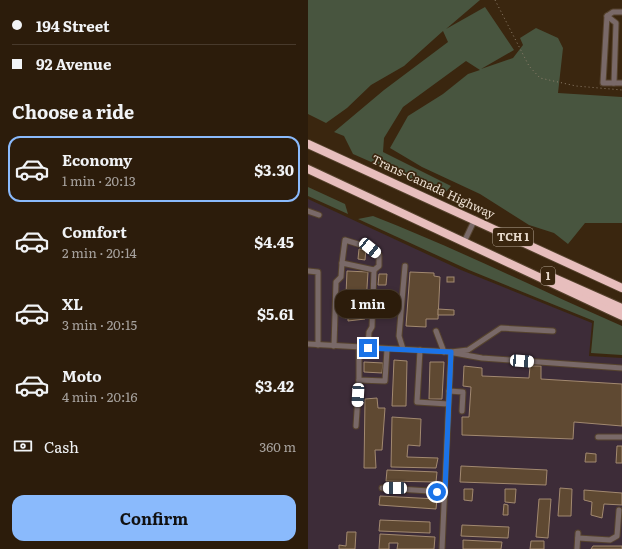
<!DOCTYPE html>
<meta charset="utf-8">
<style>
body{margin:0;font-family:Literata,serif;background:#382919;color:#f1f3f6;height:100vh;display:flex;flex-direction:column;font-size:15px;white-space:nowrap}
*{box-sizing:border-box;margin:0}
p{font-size:13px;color:#a6a19d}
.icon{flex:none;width:22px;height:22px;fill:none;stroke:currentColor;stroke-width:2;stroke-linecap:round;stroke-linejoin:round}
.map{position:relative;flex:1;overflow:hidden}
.sheet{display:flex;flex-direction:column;background:#2c1c0b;width:308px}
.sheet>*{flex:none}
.banner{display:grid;align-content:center;height:88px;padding:0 12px;background:#2c1c0b}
.end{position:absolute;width:18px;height:18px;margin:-9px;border:5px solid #1a73e8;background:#fff;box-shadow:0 0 0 2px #fff}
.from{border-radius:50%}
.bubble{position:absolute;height:28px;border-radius:12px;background:#2c1c0b;box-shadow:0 2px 6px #0003,0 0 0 1px #483a2c;font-size:13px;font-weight:700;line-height:28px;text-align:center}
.car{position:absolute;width:12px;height:24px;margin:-12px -6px;border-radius:5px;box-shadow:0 0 3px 1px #0007;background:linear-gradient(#fff 24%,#345 0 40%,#fff 0 76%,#345 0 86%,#fff 0)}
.banner b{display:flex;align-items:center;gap:14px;height:38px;font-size:15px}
.banner b+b{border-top:1px solid #483a2c}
.banner i{width:10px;height:10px;background:#f1f3f6}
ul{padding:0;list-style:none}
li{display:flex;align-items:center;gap:12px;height:66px;margin:0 8px 6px;padding:0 4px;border:2px solid transparent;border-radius:12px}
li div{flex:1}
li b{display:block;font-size:15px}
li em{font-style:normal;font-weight:700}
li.active{border-color:#8abafc}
li>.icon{width:36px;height:36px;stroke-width:1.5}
h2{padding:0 12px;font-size:18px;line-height:48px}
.pay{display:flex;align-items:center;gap:10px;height:44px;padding:0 12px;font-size:15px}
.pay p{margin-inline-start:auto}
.primary-button{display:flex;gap:8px;margin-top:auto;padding:8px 12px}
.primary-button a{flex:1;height:46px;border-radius:12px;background:#8abafc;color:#111;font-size:16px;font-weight:700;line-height:46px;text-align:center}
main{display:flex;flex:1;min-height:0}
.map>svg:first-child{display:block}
</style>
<main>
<section class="sheet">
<div class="banner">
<b><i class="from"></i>194 Street</b>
<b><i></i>92 Avenue</b>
</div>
<h2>Choose a ride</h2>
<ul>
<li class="active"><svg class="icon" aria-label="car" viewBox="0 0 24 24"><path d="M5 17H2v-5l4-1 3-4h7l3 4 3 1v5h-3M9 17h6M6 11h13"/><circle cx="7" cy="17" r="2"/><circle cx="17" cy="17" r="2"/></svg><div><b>Economy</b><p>1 min · 20:13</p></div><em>$3.30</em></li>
<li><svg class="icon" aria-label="car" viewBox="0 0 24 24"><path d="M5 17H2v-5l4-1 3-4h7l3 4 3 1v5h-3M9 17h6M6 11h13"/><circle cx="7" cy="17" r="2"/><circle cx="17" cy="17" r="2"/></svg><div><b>Comfort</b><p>2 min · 20:14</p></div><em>$4.45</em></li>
<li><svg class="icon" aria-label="car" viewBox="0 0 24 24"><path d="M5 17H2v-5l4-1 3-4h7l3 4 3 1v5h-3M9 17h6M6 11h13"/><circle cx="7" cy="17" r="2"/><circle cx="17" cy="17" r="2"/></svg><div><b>XL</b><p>3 min · 20:15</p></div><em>$5.61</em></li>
<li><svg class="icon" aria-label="car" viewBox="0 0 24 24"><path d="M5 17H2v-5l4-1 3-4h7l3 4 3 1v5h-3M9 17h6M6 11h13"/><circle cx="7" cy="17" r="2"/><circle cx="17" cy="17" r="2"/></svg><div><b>Moto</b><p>4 min · 20:16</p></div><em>$3.42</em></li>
</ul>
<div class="pay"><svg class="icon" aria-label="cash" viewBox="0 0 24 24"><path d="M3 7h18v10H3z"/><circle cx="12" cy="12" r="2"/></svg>Cash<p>360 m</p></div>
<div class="primary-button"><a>Confirm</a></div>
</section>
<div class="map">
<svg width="314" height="549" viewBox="0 0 314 549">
<rect width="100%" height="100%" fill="#3a260f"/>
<path fill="#3d2c38" d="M0,199L153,270L284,323L281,356L314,358V549H0Z"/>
<g fill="#48553f">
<path d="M0,0H172L138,29L177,7L206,50L173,69L205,58L215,45L212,38L228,28L250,38L255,48L250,93L314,97V223H277L260,244L246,233L221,225L172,194L114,167L82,148L100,116L135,94L160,74L172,70L158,61L95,107L76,138L75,152L143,186L136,194L45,154L36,136L26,132L76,90L140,42L135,31L96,66L63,85L39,108L18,123L0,114Z"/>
<path d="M0,187L37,204L40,214L0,196Z"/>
<path d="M65,216C150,249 231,290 314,326V355L283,353L286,321L161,270L50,219Z"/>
</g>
<g fill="#5f4932" stroke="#a28970">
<path d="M51,249H58L57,260L50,259Z"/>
<path d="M39,271L60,272L57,319L40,321V318H37Z"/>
<path d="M102,272L126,273V276L132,277L130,319H118V327L98,326Z"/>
<path d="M71,274H79L78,285H70Z"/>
<rect x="139" y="277" width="7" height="5"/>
<path d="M130,309L146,310V315H130Z"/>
<path d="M86,360L99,361L98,406H84Z"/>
<path d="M56,362L75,363L74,373L56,372Z"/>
<path d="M122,362H136L134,399H121Z"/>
<path d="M156,366L174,368V376L221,378L222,366H233V379L314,384V426L266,422L265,439L154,435V417H161L163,387L155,386Z"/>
<path d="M69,398L70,408H77L74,450H67L68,468H56L57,399Z"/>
<path d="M84,417L113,419L112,446L100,445L99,457L130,458L128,468L83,467Z"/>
<path d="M309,446H314V463H308Z"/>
<path d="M278,453L288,454V462H277Z"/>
<path d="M153,466L239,470L238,485L152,482Z"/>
<path d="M79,470L129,472L128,482L78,481Z"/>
<path d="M252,488L264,489L263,516H250Z"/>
<path d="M156,489H165L164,501L156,500Z"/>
<path d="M197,489H208L207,503L197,502Z"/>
<path d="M276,490L314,493V505L296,504L294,518L283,515L284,502L276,500Z"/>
<path d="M72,496L129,499L128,509L71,505Z"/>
<path d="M231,499H243L240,538L228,537Z"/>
<path d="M196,504L200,505V515H195Z"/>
<path d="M72,520L122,522V533L71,531Z"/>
<path d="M154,525L201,527L200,538L153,536Z"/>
<path d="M39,532H48L47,549H31V545L38,546Z"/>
<path d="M72,534L127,537L126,549H89L90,543H81V549H71Z"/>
<path d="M155,540L194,542L193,549H155Z"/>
<path d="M223,541H236V549H222Z"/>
<path d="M285,546H314V549H283Z"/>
</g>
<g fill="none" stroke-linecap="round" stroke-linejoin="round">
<defs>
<g id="minor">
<path d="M314,12H305L299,16L295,83H314"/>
<path d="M299,16L308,23L306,83"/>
<path d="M0,211L11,215"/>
<path d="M156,242L167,219"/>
<path d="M34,263L37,240L63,248L71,255V266L66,270"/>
<path d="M0,271L10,272V345"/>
<path d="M128,331L136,352"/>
<path d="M0,344L143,352L160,350L193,328L245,331"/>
<path d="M26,346L28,282L33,277L34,263L66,270L64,327L61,332L60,348"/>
<path d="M51,347V380L77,381L79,349"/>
<path d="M95,349L91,336L97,266"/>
<path d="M112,350L109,402L140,404"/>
<path d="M146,353L174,358L314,368"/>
<path d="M141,391L155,392L154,411"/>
<path d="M48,426L51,380"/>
<path d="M290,437H314"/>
<path d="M74,488L137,492"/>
<path d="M270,538L302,540L309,536L311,510"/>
<path d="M134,549L143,352"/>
<path d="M269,549L270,533"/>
</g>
<g id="highway">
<path d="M0,144L314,288"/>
<path d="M0,169L314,316"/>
<path d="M237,274L314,308"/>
</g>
</defs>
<use href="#minor" stroke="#56432e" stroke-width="7"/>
<use href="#highway" stroke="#56432e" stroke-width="10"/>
<path stroke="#8f7f6c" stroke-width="1" stroke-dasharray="1 3" stroke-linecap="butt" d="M187,0L221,66L232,78L268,86L314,90"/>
<use href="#minor" stroke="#796968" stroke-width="5"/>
<use href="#highway" stroke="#e7bebd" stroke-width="8"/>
</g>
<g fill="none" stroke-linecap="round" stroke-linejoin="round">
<path stroke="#1a73e8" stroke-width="5" d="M60,348L143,352L137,492H129"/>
</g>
<g text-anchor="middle" stroke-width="3.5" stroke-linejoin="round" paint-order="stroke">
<g fill="#3a260f" stroke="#b5a695" stroke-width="1">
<rect x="185" y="228" width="40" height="18" rx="3"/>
<rect x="233" y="267" width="14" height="18" rx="3"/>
</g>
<g font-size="11" font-weight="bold" fill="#eaddcf">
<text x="205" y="241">TCH 1</text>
<text x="240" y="280">1</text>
</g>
<g font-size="12" fill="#eaddcf" stroke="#3a260f">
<text transform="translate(125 187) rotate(25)" y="4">Trans-Canada Highway</text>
</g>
</g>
</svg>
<i class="end from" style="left:129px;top:492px"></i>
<i class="end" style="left:60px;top:348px"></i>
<div class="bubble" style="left:27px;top:290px;width:66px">1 min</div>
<i class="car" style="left:62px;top:248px;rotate:129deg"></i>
<i class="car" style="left:214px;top:361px;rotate:94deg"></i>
<i class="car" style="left:50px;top:395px;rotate:183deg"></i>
<i class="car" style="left:87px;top:488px;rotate:271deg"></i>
</div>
</main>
